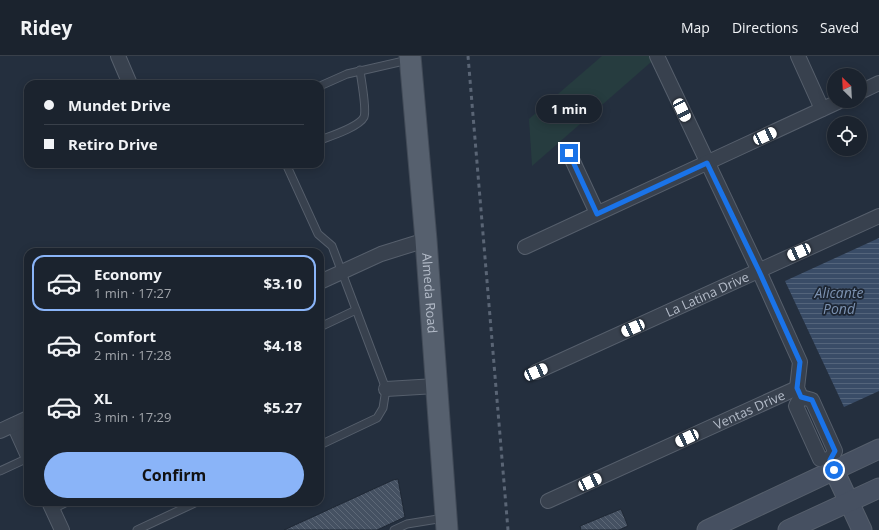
<!DOCTYPE html>
<meta charset="utf-8">
<style>
body{margin:0;font-family:"Open Sans",sans-serif;background:#242b36;color:#f1f3f6;height:100vh;display:flex;flex-direction:column;font-size:15px;white-space:nowrap}
*{box-sizing:border-box;margin:0}
p{font-size:13px;color:#a0a4aa}
.icon{flex:none;width:22px;height:22px;fill:none;stroke:currentColor;stroke-width:2;stroke-linecap:round;stroke-linejoin:round}
.map{position:relative;flex:1;overflow:hidden}
.details{position:absolute;left:24px;top:192px;width:300px;height:258px;display:flex;flex-direction:column;background:#1b232e;border-radius:12px;box-shadow:0 2px 10px #0003,0 0 0 1px #39404a}
.details>*{flex:none}
.top-card{position:absolute;left:24px;top:24px;width:300px;height:88px;border-radius:12px;box-shadow:0 2px 10px #0003,0 0 0 1px #39404a;display:grid;align-content:center;height:88px;padding:0 20px;background:#1b232e}
.needle{width:26px;rotate:336deg}
.tools{position:absolute;left:827px;top:12px;display:grid;gap:8px}
.tools a{display:grid;place-items:center;width:40px;height:40px;border-radius:50%;background:#1b232e;box-shadow:0 2px 10px #0003,0 0 0 1px #39404a;font-size:20px}
.end{position:absolute;width:18px;height:18px;margin:-9px;border:5px solid #1a73e8;background:#fff;box-shadow:0 0 0 2px #fff}
.from{border-radius:50%}
.bubble{position:absolute;height:28px;border-radius:14px;background:#1b232e;box-shadow:0 2px 10px #0003,0 0 0 1px #39404a;font-size:13px;font-weight:700;line-height:28px;text-align:center}
.car{position:absolute;width:12px;height:24px;margin:-12px -6px;border-radius:5px;box-shadow:0 0 3px 1px #0007;background:linear-gradient(#fff 24%,#345 0 40%,#fff 0 76%,#345 0 86%,#fff 0)}
.top-card b{display:flex;align-items:center;gap:14px;height:38px;font-size:15px}
.top-card b+b{border-top:1px solid #39404a}
.top-card i{width:10px;height:10px;background:#f1f3f6}
ul{padding:7px 0 0;list-style:none}
li{display:flex;align-items:center;gap:12px;height:56px;margin:0 8px 6px;padding:0 12px;border:2px solid transparent;border-radius:12px}
li div{flex:1}
li b{display:block;font-size:15px}
li em{font-style:normal;font-weight:700}
li.on{border-color:#8ab4f8}
li>.icon{width:36px;height:36px;stroke-width:1.5}
.primary-button{display:flex;gap:8px;margin-top:auto;padding:8px 20px}
.primary-button a{flex:1;height:46px;border-radius:24px;background:#8ab4f8;color:#111;font-size:16px;font-weight:700;line-height:46px;text-align:center}
header{display:flex;align-items:center;gap:24px;box-sizing:border-box;height:56px;padding:0 20px;background:#1b232e;border-bottom:1px solid #39404a}
header strong{font-size:19px}
nav{display:flex;gap:22px;margin-inline-start:auto;font-size:14px}
.map>svg:first-child{display:block}
</style>
<header>
<strong>Ridey</strong>
<nav><a>Map</a><a>Directions</a><a>Saved</a></nav>
</header>
<div class="map">
<svg width="879" height="474" viewBox="0 0 879 474">
<defs>
<pattern id="water-rules" width="6" height="5" patternUnits="userSpaceOnUse"><rect width="6" height="5" fill="#394c67"/><path d="M0 2.5h6" fill="none" stroke="#53647b"/></pattern>
<pattern id="building-back-hatch" width="6" height="6" patternUnits="userSpaceOnUse"><rect width="6" height="6" fill="#455162"/><path d="M-1 5l2 2M0 0l6 6M5-1l2 2" fill="none" stroke="#5d6877"/></pattern>
</defs>
<rect width="100%" height="100%" fill="#242f3e"/>
<path fill="#263c3f" d="M602,0H658L532,110L529,63Z"/>
<path fill="url(#water-rules)" d="M879,182V335L844,351L785,225Z"/>
<g fill="url(#building-back-hatch)" stroke="#1f2835">
<path d="M398,423L405,461L377,474H284L393,424Z"/>
<path d="M621,453L628,470L619,474H581L580,470Z"/>
</g>
<g fill="none" stroke-linecap="round" stroke-linejoin="round">
<defs>
<g id="lane">
<path d="M320,30L347,18L408,4"/>
<path d="M320,84C331,80 359,71 364,61C367,53 361,24 360,14"/>
<path d="M286,108L318,178L332,190L386,333L383,352L377,362L320,389"/>
<path d="M320,271L356,254"/>
<path d="M0,415L28,402"/>
<path d="M53,453L67,446"/>
<path d="M137,474L197,446"/>
<path d="M394,474L407,468L444,462"/>
</g>
<g id="street">
<path d="M118,0L130,28"/>
<path d="M657,0L759,215L800,306L797,332L801,341L812,344L835,395L830,404"/>
<path d="M798,0L822,53"/>
<path d="M860,36L879,27"/>
<path d="M569,97L597,157"/>
<path d="M525,191L840,45"/>
<path d="M320,226L381,198L426,184"/>
<path id="s1" d="M536,316L879,160"/>
<path d="M386,333L436,330"/>
<path d="M801,341L796,350L820,403L830,404"/>
<path d="M14,369L28,400"/>
<path d="M0,375L28,362"/>
<path id="s2" d="M548,445L797,332"/>
<path d="M49,446L62,474"/>
</g>
<g id="secondary">
<path d="M834,414L862,474"/>
<path d="M707,474L879,393"/>
<path d="M788,474L879,432"/>
</g>
<g id="primary">
<path id="s3" d="M410,0L426,184L447,474"/>
</g>
</defs>
<use href="#lane" stroke="#565f6c" stroke-width="9"/>
<use href="#street" stroke="#565f6c" stroke-width="16"/>
<use href="#secondary" stroke="#565f6c" stroke-width="21"/>
<use href="#primary" stroke="#414a57" stroke-width="23"/>
<use href="#lane" stroke="#38414e" stroke-width="7"/>
<use href="#street" stroke="#38414e" stroke-width="14"/>
<use href="#secondary" stroke="#465061" stroke-width="19"/>
<use href="#primary" stroke="#56606e" stroke-width="21"/>
<path stroke="#5a6575" stroke-width="3" stroke-dasharray="4 4" stroke-linecap="butt" d="M468,0L508,474"/>
</g>
<g fill="none" stroke-linecap="round" stroke-linejoin="round">
<path stroke="#1a73e8" stroke-width="5" d="M569,97L597,158L707,107L759,215L800,306L797,332L801,341L812,344L835,395L830,404L834,414"/>
</g>
<g text-anchor="middle" stroke-width="3.5" stroke-linejoin="round" paint-order="stroke">
<g font-size="13" fill="#b4bcc9" stroke="#1d2633">
<text dy="5" stroke="none"><textPath href="#s3" startOffset="238">Almeda Road</textPath></text>
<text dy="5" stroke="none"><textPath href="#s1" startOffset="188">La Latina Drive</textPath></text>
<text dy="5" stroke="none"><textPath href="#s2" startOffset="221">Ventas Drive</textPath></text>
</g>
<g font-size="14" font-style="italic" fill="#7c92b1" stroke="#1d2633">
<text x="839" y="242">Alicante<tspan x="839" dy="16">Pond</tspan></text>
</g>
</g>
</svg>
<div class="tools">
<a><svg class="needle" viewBox="-14 -14 28 28"><path d="M0-13l5 13h-10z" fill="#e53935"/><path d="M0 13l5-13h-10z" fill="#a0a4aa"/></svg></a>
<a><svg class="icon" aria-label="locate" viewBox="0 0 24 24"><circle cx="12" cy="12" r="6"/><path d="M12 2v4M12 18v4M2 12h4M18 12h4"/></svg></a>
</div>
<i class="end from" style="left:834px;top:414px"></i>
<i class="end" style="left:569px;top:97px"></i>
<div class="bubble" style="left:536px;top:39px;width:66px">1 min</div>
<i class="car" style="left:682px;top:54px;rotate:154deg"></i>
<i class="car" style="left:765px;top:80px;rotate:65deg"></i>
<i class="car" style="left:799px;top:196px;rotate:246deg"></i>
<i class="car" style="left:633px;top:272px;rotate:246deg"></i>
<i class="car" style="left:536px;top:316px;rotate:66deg"></i>
<i class="car" style="left:687px;top:382px;rotate:245deg"></i>
<i class="car" style="left:590px;top:426px;rotate:65deg"></i>
<div class="top-card">
<b><i class="from"></i>Mundet Drive</b>
<b><i></i>Retiro Drive</b>
</div>
<section class="details">
<ul>
<li class="on"><svg class="icon" aria-label="car" viewBox="0 0 24 24"><path d="M5 17H2v-5l4-1 3-4h7l3 4 3 1v5h-3M9 17h6M6 11h13"/><circle cx="7" cy="17" r="2"/><circle cx="17" cy="17" r="2"/></svg><div><b>Economy</b><p>1 min · 17:27</p></div><em>$3.10</em></li>
<li><svg class="icon" aria-label="car" viewBox="0 0 24 24"><path d="M5 17H2v-5l4-1 3-4h7l3 4 3 1v5h-3M9 17h6M6 11h13"/><circle cx="7" cy="17" r="2"/><circle cx="17" cy="17" r="2"/></svg><div><b>Comfort</b><p>2 min · 17:28</p></div><em>$4.18</em></li>
<li><svg class="icon" aria-label="car" viewBox="0 0 24 24"><path d="M5 17H2v-5l4-1 3-4h7l3 4 3 1v5h-3M9 17h6M6 11h13"/><circle cx="7" cy="17" r="2"/><circle cx="17" cy="17" r="2"/></svg><div><b>XL</b><p>3 min · 17:29</p></div><em>$5.27</em></li>
</ul>
<div class="primary-button"><a>Confirm</a></div>
</section>
</div>
